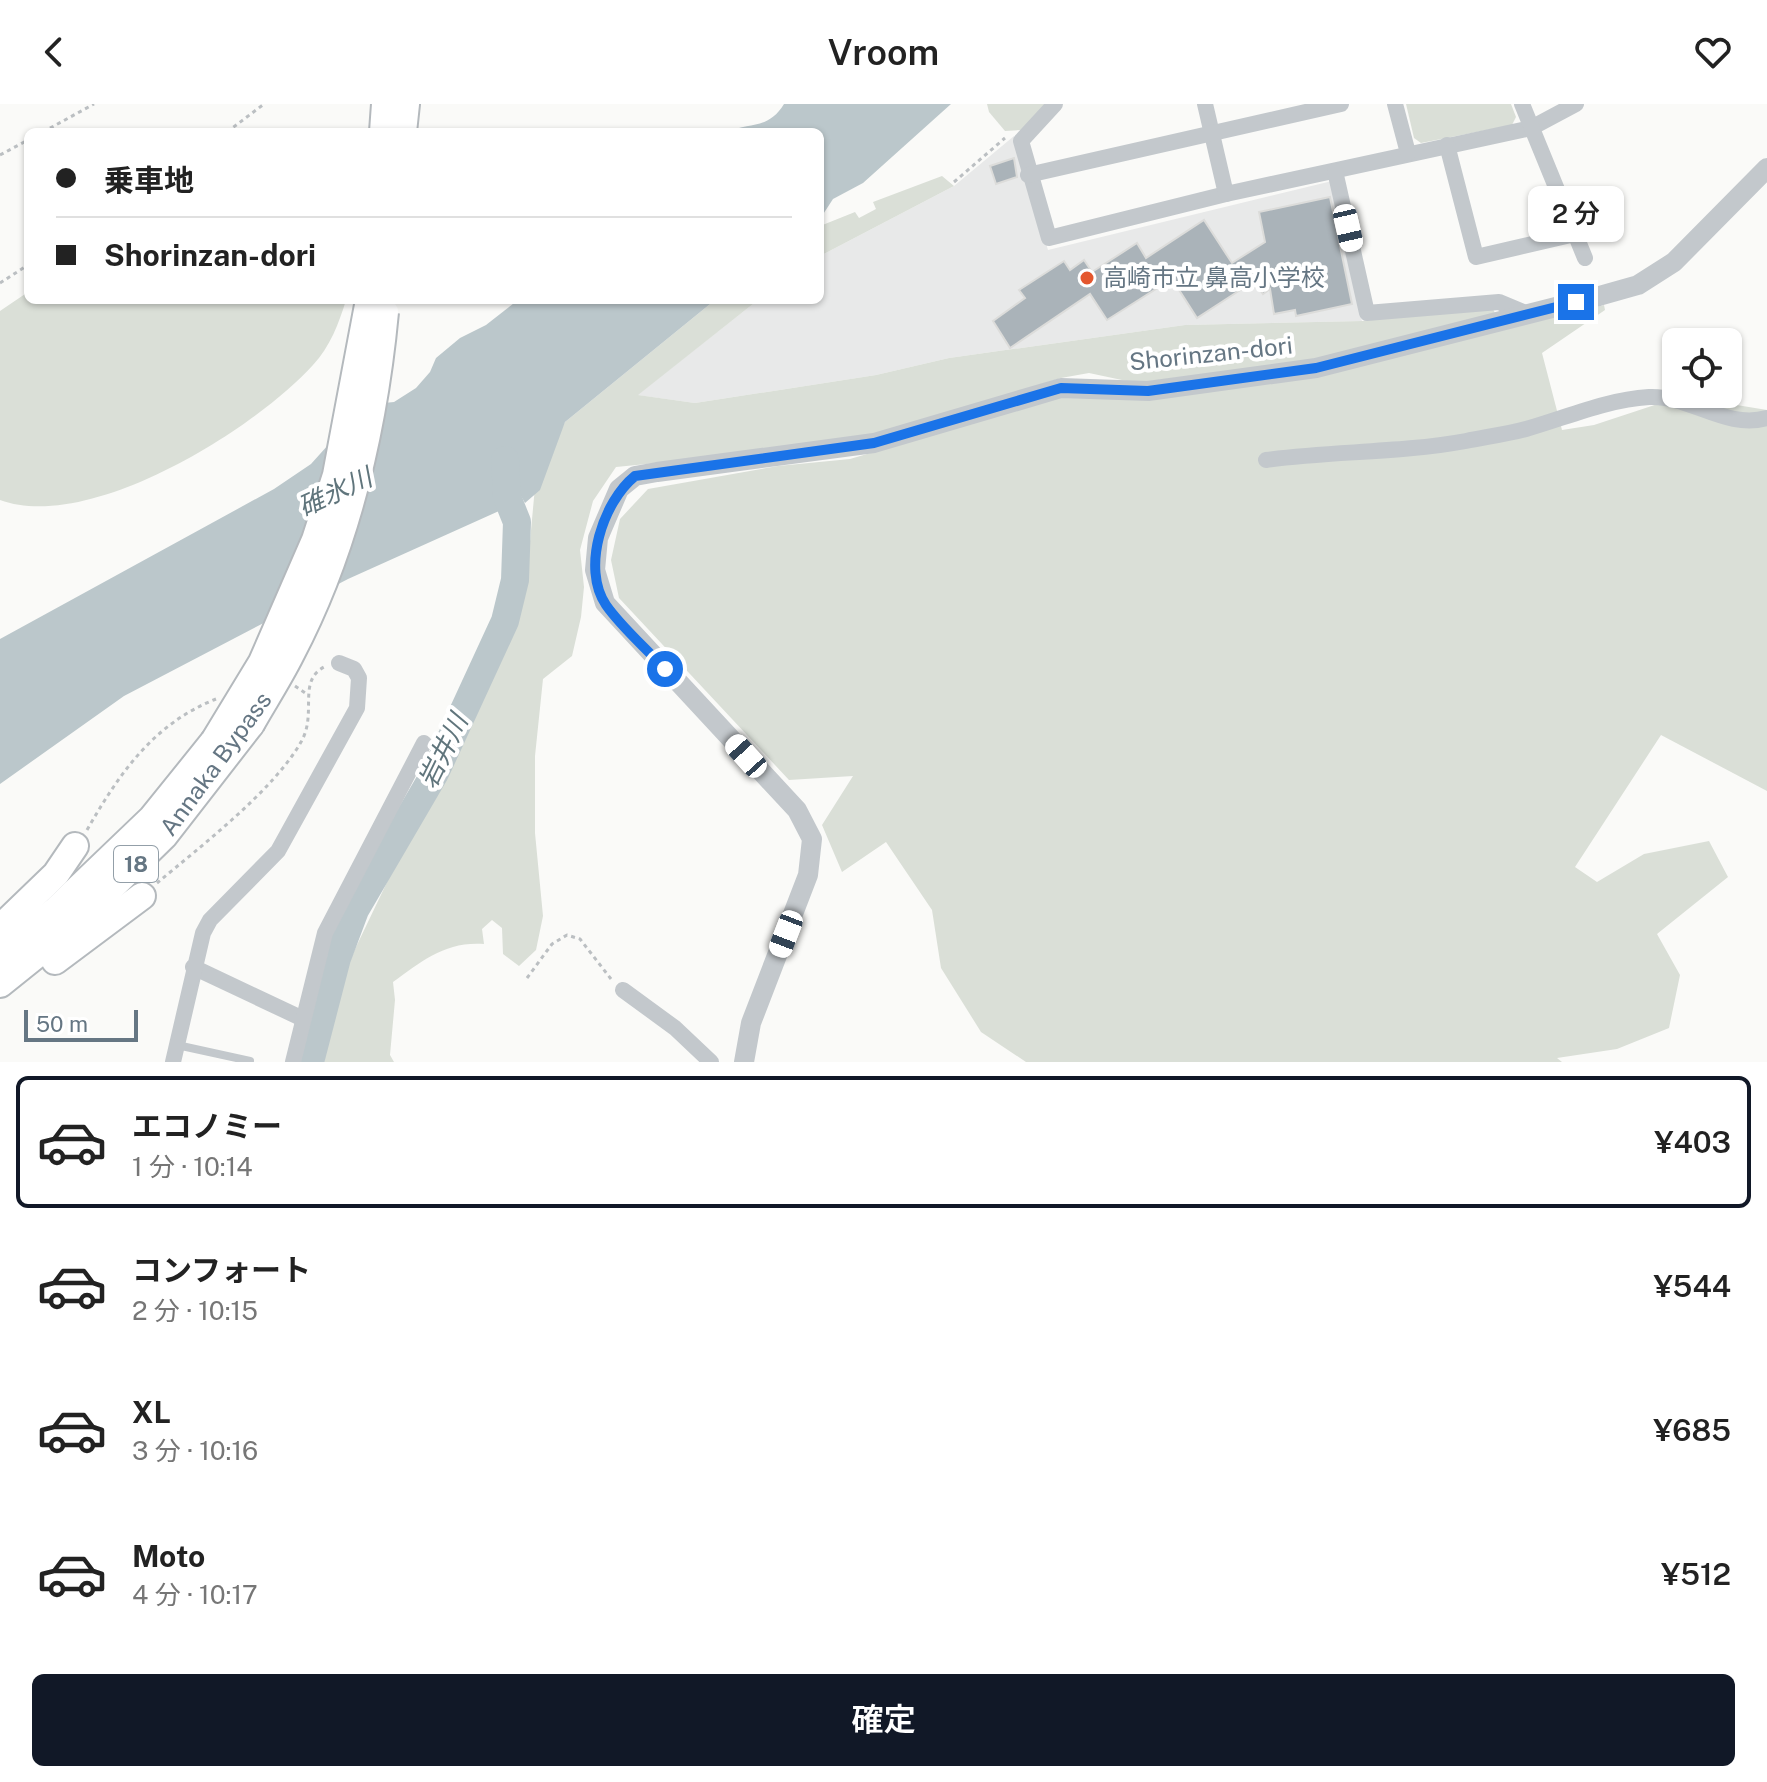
<!DOCTYPE html>
<html lang="ja">
<meta charset="utf-8">
<style>
body{margin:0;font-family:"Public Sans","Noto Sans JP",sans-serif;background:#f6f6f6;color:#222;height:100vh;display:flex;flex-direction:column;font-size:30px;white-space:nowrap}
*{box-sizing:border-box;margin:0}
p{font-size:26px;color:#767676}
.icon{flex:none;width:44px;height:44px;fill:none;stroke:currentColor;stroke-width:2;stroke-linecap:round;stroke-linejoin:round}
.map{position:relative;height:958px;overflow:hidden}
.details{display:flex;flex-direction:column;background:#fff;flex:1}
.details>*{flex:none}
.top-card{position:absolute;left:24px;top:24px;width:800px;height:176px;border-radius:12px;box-shadow:0 2px 6px #0004;display:grid;align-content:center;height:176px;padding:0 32px;background:#fff}
.fabs{position:absolute;left:1662px;top:224px;display:grid;gap:16px}
.fabs a{display:grid;place-items:center;width:80px;height:80px;border-radius:12px;background:#fff;box-shadow:0 2px 6px #0004;font-size:40px}
.scale{position:absolute;left:24px;bottom:20px;width:114px;box-sizing:border-box;padding-left:8px;border:4px solid #657683;border-top:0;font-size:22px;line-height:28px;white-space:nowrap;color:#657683;-webkit-text-stroke:6px #fff;paint-order:stroke}
.end{position:absolute;width:36px;height:36px;margin:-18px;border:10px solid #1a73e8;background:#fff;box-shadow:0 0 0 4px #fff}
.from{border-radius:50%}
.bubble{position:absolute;height:56px;border-radius:12px;background:#fff;box-shadow:0 2px 6px #0004;font-size:26px;font-weight:600;line-height:56px;text-align:center}
.car{position:absolute;width:24px;height:48px;margin:-24px -12px;border-radius:10px;box-shadow:0 0 6px 2px #0007;background:linear-gradient(#fff 24%,#345 0 40%,#fff 0 76%,#345 0 86%,#fff 0)}
.top-card b{display:flex;align-items:center;gap:28px;height:76px;font-size:30px}
.top-card b+b{border-top:2px solid #e0e0e0}
.top-card i{width:20px;height:20px;background:#222}
ul{padding:14px 0 0;list-style:none}
li{display:flex;align-items:center;gap:24px;height:132px;margin:0 16px 12px;padding:0 16px;border:4px solid transparent;border-radius:12px}
li div{flex:1}
li b{display:block;font-size:30px}
li em{font-style:normal;font-weight:600}
li.on{border-color:#111827}
li>.icon{width:72px;height:72px;stroke-width:1.5}
.primary-button{display:flex;gap:16px;margin-top:auto;padding:16px 32px}
.primary-button a{flex:1;height:92px;border-radius:12px;background:#111827;color:#fff;font-size:32px;font-weight:600;line-height:92px;text-align:center}
header{display:flex;justify-content:space-between;align-items:center;height:104px;padding:0 32px;background:#fff;font-size:36px;font-weight:600}
.map>svg:first-child{display:block}
</style>
<header><svg class="icon" aria-label="back" viewBox="0 0 24 24"><path d="M15 5l-7 7 7 7"/></svg>Vroom<svg class="icon" aria-label="heart" viewBox="0 0 24 24"><path d="M12 20l-8-8c-3-5 5-10 8-4 3-6 11-1 8 4z"/></svg></header>
<div class="map">
<svg width="1767" height="958" viewBox="0 0 1767 958">
<rect width="100%" height="100%" fill="#fafaf8"/>
<path fill="#e8e9e9" d="M1014,32L1048,146L1332,77L1362,217L1185,221L949,254L876,271L695,299L637,291L758,196H820V152L954,82Z"/>
<g fill="#dadfd7">
<path d="M987,0H1047L1021,26L1005,27L989,8Z"/>
<path d="M1406,0H1511L1516,13L1512,21L1421,39L1414,34Z"/>
<path d="M942,72L954,82L820,152V122L855,108L859,114L876,105L873,98Z"/>
<path d="M28,188V196H346C339,219 330,243 313,261C254,326 89,429 0,396V207Z"/>
<path d="M715,196H758L638,291L695,299L876,271L949,254L1185,221L1362,217L1488,204L1493,205L1496,211L1325,254L1136,279L1089,269L1061,274L870,333L780,347L616,363L593,397L580,446L584,483L581,513L572,552L543,575L535,652V729L543,812L536,846L519,862L503,850L502,824L492,816L482,825L484,840C446,837 422,857 393,878L395,896L390,951L394,958H324L341,878L356,843L457,632L507,536L528,459L536,372L565,318Z"/>
<path d="M1604,201L1605,206L1542,249L1562,326L1594,321L1682,292L1767,306V687L1661,631L1575,763L1597,778L1644,750L1709,737L1728,773L1657,830L1680,871L1669,924L1617,945L1557,954L1562,958H1026L981,928L941,864L932,806L886,738L842,768L822,721L853,672L789,676L619,494L611,456L620,415L648,385L778,362L850,355L1060,293L1314,272Z"/>
</g>
<g fill="#bbc7cb">
<path d="M784,0H951L863,79L833,95L820,115V28H727C750,18 768,26 784,0Z"/>
<path d="M518,196H715L565,318L540,386L525,399L517,385L499,407L348,475L124,592L0,680V535L274,385L311,360L364,301L394,298L416,284L430,268L436,254L460,234L486,221Z"/>
</g>
<g fill="none" stroke-linecap="round" stroke-linejoin="round">
<path stroke="#bbc7cb" stroke-width="28" d="M310,958L337,854L355,806L435,669L505,517L515,476L517,418L507,393L505,356"/>
</g>
<g fill="#aab3b9" stroke="#dcdcda" stroke-width="2">
<path d="M1014,54L1017,73L996,80L990,62Z"/>
<path d="M1330,93L1352,200L1296,212L1295,206L1274,210L1270,185L1263,190L1254,177L1197,214L1172,175L1107,216L1090,190L1010,244L993,217L1025,194L1019,186L1064,157L1070,166L1084,156L1092,168L1137,139L1146,154L1204,116L1232,159L1265,138L1259,108Z"/>
</g>
<g fill="none" stroke-linecap="round" stroke-linejoin="round">
<defs>
<g id="trunk">
<path d="M383,28L385,0"/>
<path d="M403,28L406,0"/>
<path d="M0,824L56,770L75,742"/>
<path d="M0,851L57,805L152,714L214,637"/>
<path d="M55,857L142,792"/>
<path d="M0,880L71,823L164,732L251,620"/>
</g>
</defs>
<use href="#trunk" stroke="#b4b9bd" stroke-width="30"/>
<g stroke="#bbbfc2" stroke-width="3" stroke-dasharray="4 4" stroke-linecap="butt">
<path d="M43,28L94,0"/>
<path d="M227,28L264,0"/>
<path d="M0,51L28,36"/>
<path d="M954,78L1005,34"/>
<path d="M0,179L28,161"/>
<path d="M295,582L308,591"/>
<path d="M87,726C119,670 153,620 216,595"/>
<path d="M157,779C200,743 274,686 301,638C318,609 296,576 326,562"/>
<path d="M527,874L552,840L567,831L580,835L611,875"/>
</g>
<path stroke="#c3c8cc" stroke-width="8" d="M177,941L250,957"/>
<g stroke="#c3c8cc" stroke-width="16">
<path d="M1055,0L1021,37L1049,134L1226,90L1531,24L1576,0"/>
<path d="M1205,0L1226,90"/>
<path d="M1395,0L1408,49"/>
<path d="M1522,0L1585,154"/>
<path d="M1447,41L1476,153L1575,130"/>
<path d="M1335,67L1367,209L1499,198L1528,210"/>
<path d="M1028,71L1341,0"/>
<path d="M1266,356C1332,347 1400,349 1466,337C1486,333 1507,330 1526,325C1568,313 1605,296 1649,293C1690,291 1726,326 1767,314"/>
<path d="M193,863L301,914"/>
<path d="M623,886L675,924L711,958"/>
<path d="M173,958L203,829L210,816L278,747L357,604L359,574L354,565L339,559"/>
<path d="M293,958L325,829L424,639"/>
</g>
<path stroke="#c3c8cc" stroke-width="20" d="M744,958L751,919L808,771L812,735L797,706L605,499L595,466L598,434L619,385L635,372L657,368L874,339L1061,284L1148,287L1316,264L1599,192L1638,181L1674,158L1767,64"/>
<use href="#trunk" stroke="#fff" stroke-width="26"/>
<defs>
<g id="trunk-bridge">
<path d="M251,620C264,597 279,574 291,550C346,445 374,325 385,208"/>
<path d="M214,637L262,558L315,436L336,371L369,196"/>
</g>
</defs>
<use href="#trunk-bridge" stroke="#b4b9bd" stroke-width="30" stroke-linecap="butt"/>
<use href="#trunk-bridge" stroke="#fff" stroke-width="26"/>
</g>
<g fill="none" stroke-linecap="round" stroke-linejoin="round">
<path stroke="#1a73e8" stroke-width="10" d="M665,565C646,544 622,524 606,501C581,464 603,398 635,372L874,339L1061,284L1148,287L1316,264L1576,198"/>
</g>
<circle fill="#e4572e" stroke="#fff" stroke-width="3" cx="1087" cy="174" r="8"/>
<g text-anchor="middle" stroke-width="8" stroke-linejoin="round" paint-order="stroke">
<rect fill="#fff" stroke="#939fa8" stroke-width="2" x="114" y="742" width="44" height="36" rx="6"/>
<g font-size="22" font-weight="bold" fill="#657683">
<text x="136" y="768">18</text>
</g>
<g font-size="24" fill="#657683" stroke="#fff" text-anchor="start">
<text x="1103" y="182">高崎市立 鼻高小学校</text>
</g>
<g font-size="24" fill="#657683" stroke="#fff">
<text transform="translate(1211 250) rotate(-6)" y="8">Shorinzan-dori</text>
<text transform="translate(216 660) rotate(-54)" y="8">Annaka Bypass</text>
</g>
<g font-size="26" font-style="italic" fill="#60757c" stroke="#fff">
<text transform="translate(335 388) rotate(-25)" y="9">碓氷川</text>
<text transform="translate(443 647) rotate(-64)" y="9">岩井川</text>
</g>
</g>
</svg>
<div class="fabs">
<a><svg class="icon" aria-label="locate" viewBox="0 0 24 24"><circle cx="12" cy="12" r="6"/><path d="M12 2v4M12 18v4M2 12h4M18 12h4"/></svg></a>
</div>
<div class="scale">50 m</div>
<i class="end from" style="left:665px;top:565px"></i>
<i class="end" style="left:1576px;top:198px"></i>
<div class="bubble" style="left:1528px;top:82px;width:96px">2 分</div>
<i class="car" style="left:1348px;top:124px;rotate:167deg"></i>
<i class="car" style="left:746px;top:652px;rotate:318deg"></i>
<i class="car" style="left:786px;top:830px;rotate:201deg"></i>
<div class="top-card">
<b><i class="from"></i>乗車地</b>
<b><i></i>Shorinzan-dori</b>
</div>
</div>
<section class="details">
<ul>
<li class="on"><svg class="icon" aria-label="car" viewBox="0 0 24 24"><path d="M5 17H2v-5l4-1 3-4h7l3 4 3 1v5h-3M9 17h6M6 11h13"/><circle cx="7" cy="17" r="2"/><circle cx="17" cy="17" r="2"/></svg><div><b>エコノミー</b><p>1 分 · 10:14</p></div><em>¥403</em></li>
<li><svg class="icon" aria-label="car" viewBox="0 0 24 24"><path d="M5 17H2v-5l4-1 3-4h7l3 4 3 1v5h-3M9 17h6M6 11h13"/><circle cx="7" cy="17" r="2"/><circle cx="17" cy="17" r="2"/></svg><div><b>コンフォート</b><p>2 分 · 10:15</p></div><em>¥544</em></li>
<li><svg class="icon" aria-label="car" viewBox="0 0 24 24"><path d="M5 17H2v-5l4-1 3-4h7l3 4 3 1v5h-3M9 17h6M6 11h13"/><circle cx="7" cy="17" r="2"/><circle cx="17" cy="17" r="2"/></svg><div><b>XL</b><p>3 分 · 10:16</p></div><em>¥685</em></li>
<li><svg class="icon" aria-label="car" viewBox="0 0 24 24"><path d="M5 17H2v-5l4-1 3-4h7l3 4 3 1v5h-3M9 17h6M6 11h13"/><circle cx="7" cy="17" r="2"/><circle cx="17" cy="17" r="2"/></svg><div><b>Moto</b><p>4 分 · 10:17</p></div><em>¥512</em></li>
</ul>
<div class="primary-button"><a>確定</a></div>
</section>
